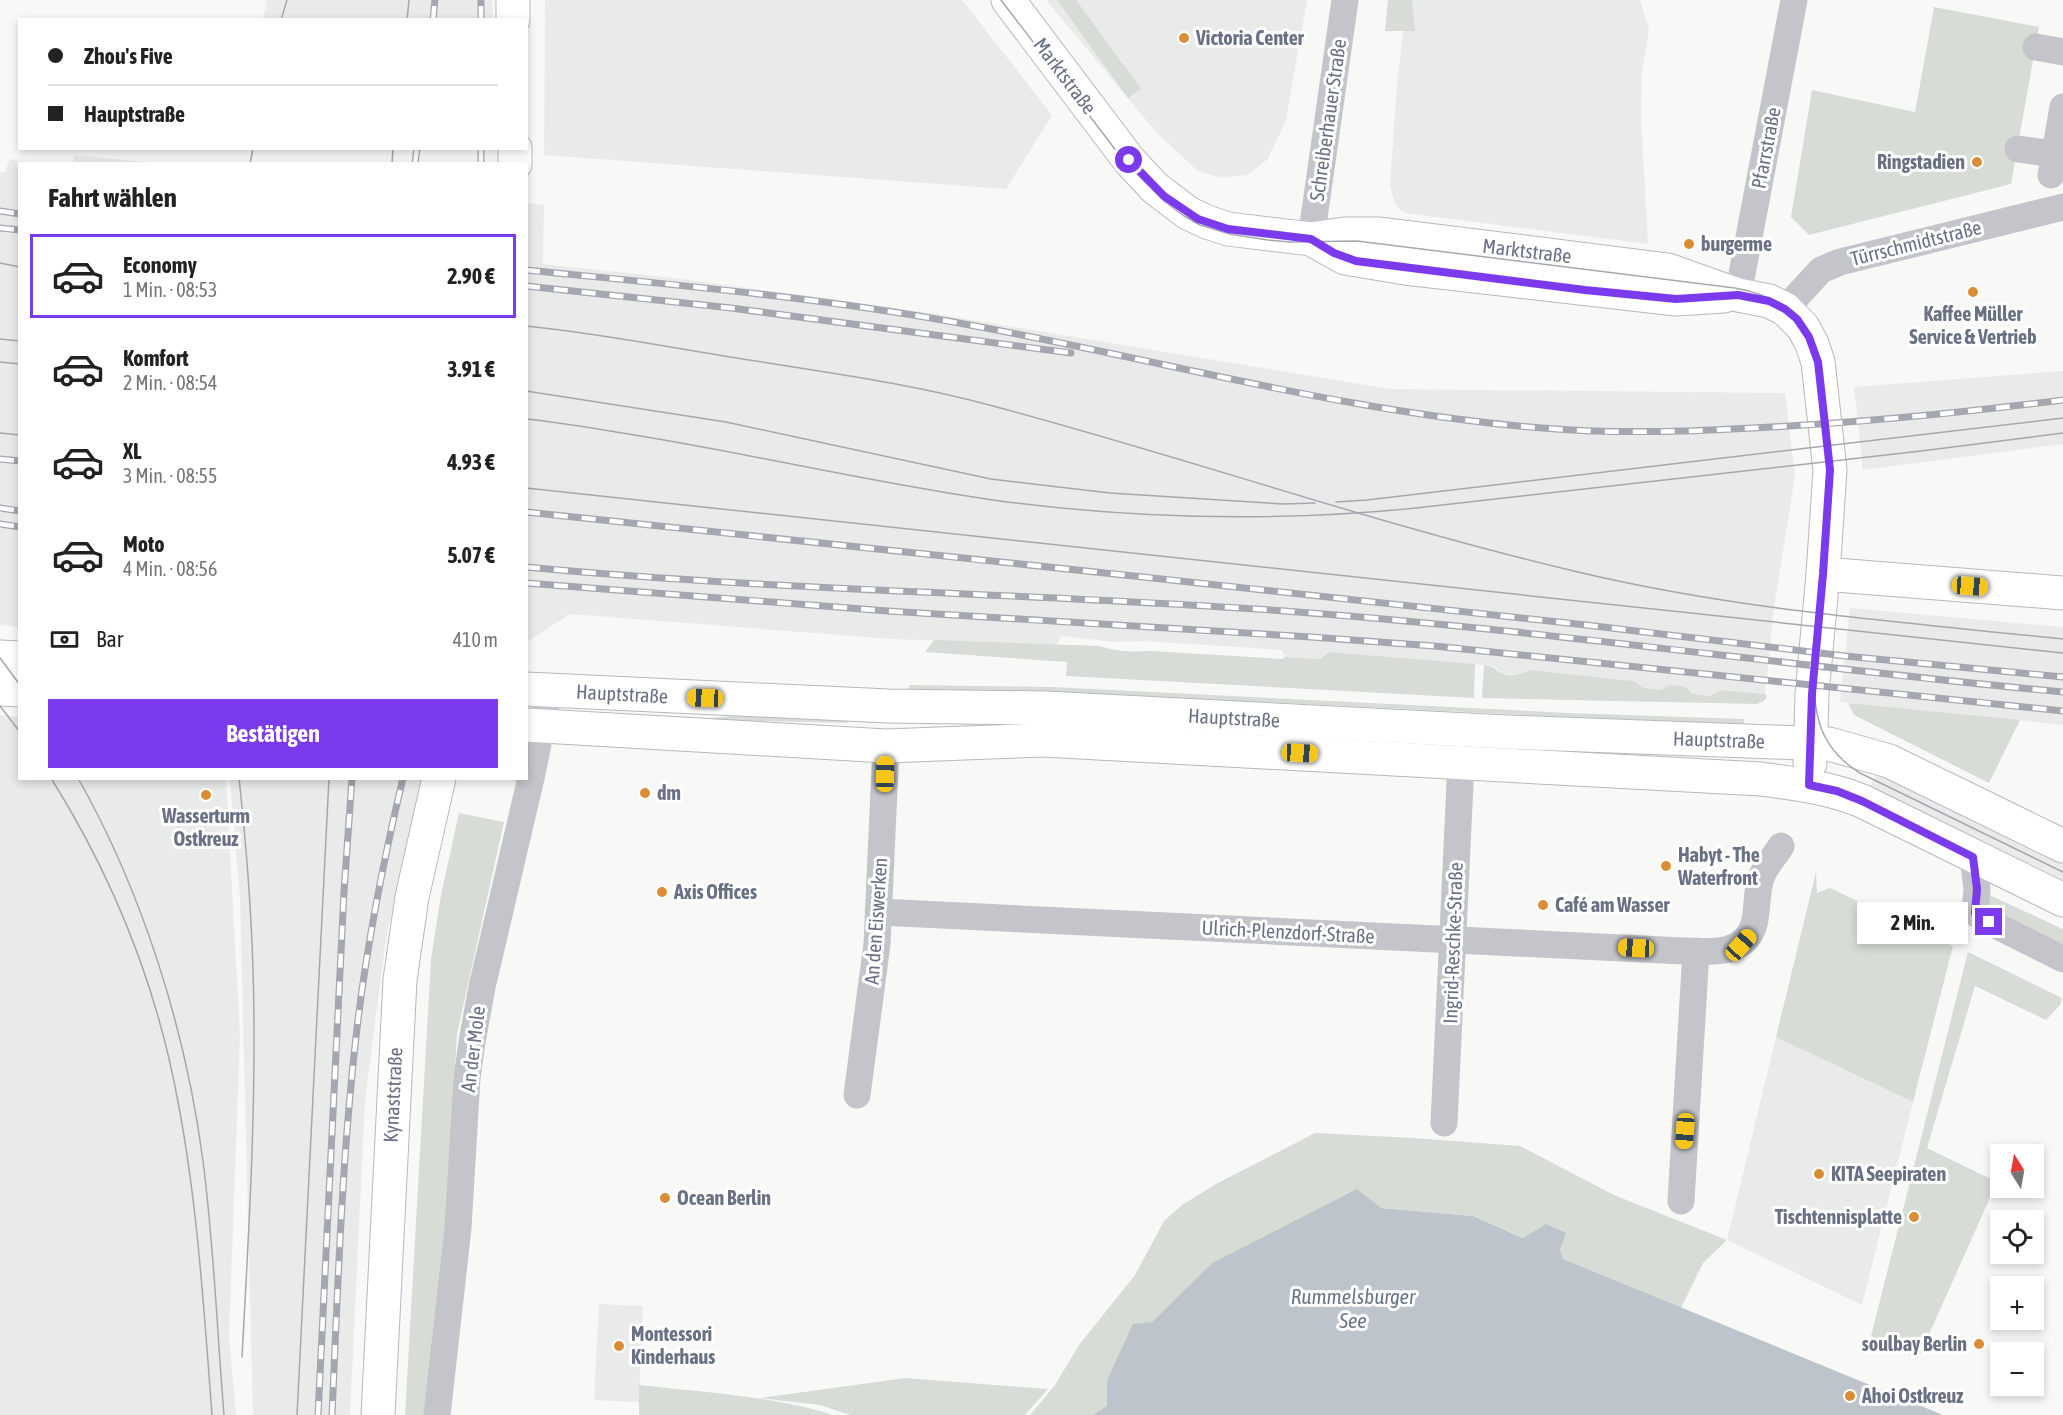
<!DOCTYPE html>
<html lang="de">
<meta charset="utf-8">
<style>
body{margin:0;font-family:"Asap Condensed",sans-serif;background:#f6f6f6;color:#222;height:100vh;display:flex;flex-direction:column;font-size:22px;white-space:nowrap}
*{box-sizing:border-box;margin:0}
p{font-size:20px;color:#767676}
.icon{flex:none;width:33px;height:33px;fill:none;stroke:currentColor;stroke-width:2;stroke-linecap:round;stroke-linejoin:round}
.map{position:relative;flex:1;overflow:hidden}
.side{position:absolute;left:18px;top:162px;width:510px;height:618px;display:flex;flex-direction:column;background:#fff;border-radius:0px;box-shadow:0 3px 9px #0003}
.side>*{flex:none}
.banner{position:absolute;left:18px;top:18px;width:510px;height:132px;border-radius:0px;box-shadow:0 3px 9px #0003;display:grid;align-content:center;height:132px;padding:0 30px;background:#fff}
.needle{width:39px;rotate:349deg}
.fabs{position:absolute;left:1990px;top:1144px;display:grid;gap:12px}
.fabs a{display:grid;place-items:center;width:54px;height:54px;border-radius:0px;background:#fff;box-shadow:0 3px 9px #0003;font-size:30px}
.end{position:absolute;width:27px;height:27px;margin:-14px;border:8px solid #7c3aed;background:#fff;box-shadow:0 0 0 3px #fff}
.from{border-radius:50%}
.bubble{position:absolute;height:42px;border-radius:0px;background:#fff;box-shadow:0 3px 9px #0003;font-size:20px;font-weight:700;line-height:42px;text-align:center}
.car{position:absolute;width:18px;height:36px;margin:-18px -9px;border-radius:8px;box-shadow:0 0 4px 2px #0007;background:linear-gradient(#f5c518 24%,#345 0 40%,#f5c518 0 76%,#345 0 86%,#f5c518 0)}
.banner b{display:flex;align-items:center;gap:21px;height:57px;font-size:22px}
.banner b+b{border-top:2px solid #e0e0e0}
.banner i{width:15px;height:15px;background:#222}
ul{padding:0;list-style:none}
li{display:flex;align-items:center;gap:18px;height:84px;margin:0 12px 9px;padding:0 18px;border:3px solid transparent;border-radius:0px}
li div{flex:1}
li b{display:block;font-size:22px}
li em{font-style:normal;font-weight:700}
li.selected{border-color:#7c3aed}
li>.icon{width:54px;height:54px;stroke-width:1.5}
h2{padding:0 30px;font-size:27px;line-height:72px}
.pay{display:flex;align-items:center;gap:15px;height:66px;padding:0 30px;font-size:22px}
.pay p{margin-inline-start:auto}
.action{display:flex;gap:12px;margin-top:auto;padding:12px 30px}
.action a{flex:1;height:69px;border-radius:0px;background:#7c3aed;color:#fff;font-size:24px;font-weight:700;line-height:69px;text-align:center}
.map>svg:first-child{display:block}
</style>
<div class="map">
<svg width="2063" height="1415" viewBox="0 0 2063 1415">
<rect width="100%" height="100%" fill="#f8f9f6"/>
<g fill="#e9eaea">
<path d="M267,0H492L493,19H263Z"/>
<path d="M545,0H962L1052,115L1006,189L544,155Z"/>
<path d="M1046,0H1307L1286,120L1268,159L1247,175L1221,178L1198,171L1157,133Z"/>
<path d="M1407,0H1640L1649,31L1642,72L1641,117L1648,244L1405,213L1398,208L1394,201L1390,185L1397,83Z"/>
<path d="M74,155L92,157L157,163H73Z"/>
<path d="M10,159L30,163L20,164L19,627L0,625V172H5Z"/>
<path d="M527,203L544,205L543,264L683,279L930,313L1390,389L1785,393L1795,477L1775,600L1765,694L1721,690L1709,696L1693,694L1684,686L1669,685L1662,690L1643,688L1634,681L1530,670L1520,675L1502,674L1494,666L1329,652L1320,659L1285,657L1282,650L1144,641L1115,642L1061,636L1057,645L891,639L570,614L527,642Z"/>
<path d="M2063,371V444L1863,470L1854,387Z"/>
<path d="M1850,608L2063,627V725L1840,702Z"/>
<path d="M0,715L19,717L20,778L226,779L240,1036L229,1336L236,1415H0Z"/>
<path d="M1877,773L2063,858V880L1870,787Z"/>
<path d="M230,779H422L386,938L365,1101L350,1415H253L240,899Z"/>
<path d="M1776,1037L1913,1102L1862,1305L1727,1240Z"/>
<path d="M599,1304L643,1306L639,1402L594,1400Z"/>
</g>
<g fill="#d7ddd6">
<path d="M1057,0H1076L1141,89L1128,98Z"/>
<path d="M1388,0H1412L1415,31H1385Z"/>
<path d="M1934,7L2039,27L2011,184L1809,235L1791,217L1812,90L1915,112Z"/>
<path d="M934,640L1100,646C1116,652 1135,652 1152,651L1283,659L1285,657L1320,659L1329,652L1475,664L1474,698L1066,676L1067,662L925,652Z"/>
<path d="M1484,665C1497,667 1493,669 1501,673C1511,678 1522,674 1530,670L1634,681L1643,688L1661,690L1669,685L1684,686L1693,694L1709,696L1721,690L1765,694L1767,697L1764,701L1757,704L1482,698Z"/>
<path d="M909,685L1053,687L1569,713L1744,719V724L1569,717L1039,691L909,690Z"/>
<path d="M1848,703L2020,720L1989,783L1854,715Z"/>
<path d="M609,713L701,719L766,713L848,717V723L765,721L707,726L609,721Z"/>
<path d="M459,813L504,822L457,1034L445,1231L426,1415H405L431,959L441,895Z"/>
<path d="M1816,872L1817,893L1830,888L1953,946L1913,1102L1776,1037Z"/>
<path d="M1985,893L2063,929V944L2005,925L1987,904Z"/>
<path d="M1968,952L2062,998L2060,1005L2046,1020L1975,986L1927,1148L1997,1182L1918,1359L1871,1336Z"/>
<path d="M1315,1133L1414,1138L1520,1146L1614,1195L1727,1240L1703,1263L1681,1308L1563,1259L1560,1249L1524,1238L1473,1216L1381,1208L1212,1263L1120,1354L1107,1380V1406L1093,1415H1030L1055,1385L1079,1345L1135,1275L1164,1221L1182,1205L1216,1184Z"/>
<path d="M905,1378L1048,1389L1025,1415H850L820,1405L760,1398Z"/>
<path d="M639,1385C700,1392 775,1396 833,1415H639Z"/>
</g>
<path fill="#bec4cc" d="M1357,1189L1381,1208L1473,1216L1523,1238L1546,1224L1566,1233L1560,1249L1563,1259L1943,1415H1093L1107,1406V1380L1133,1324L1152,1322L1212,1263Z"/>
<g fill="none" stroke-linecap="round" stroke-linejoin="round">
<defs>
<g id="secondary">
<path d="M1008,0L1129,160L1155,188L1188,213L1207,222L1228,229L1311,239L1344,234H1380L1668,270L1738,295L1769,301L1785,309L1803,327L1812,344L1818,362L1830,470L1823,574L1812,694L1810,763"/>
<path d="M513,20V0"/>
<path d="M515,148V164"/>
<path d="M1311,239L1345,258L1405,268L1676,299L1724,296"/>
<path d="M1823,574L2063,593"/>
<path d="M0,657L20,658"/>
<path d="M0,689L20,690"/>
<path d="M526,689L888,706L1046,708L1507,732L1829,744L1889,761L2063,846"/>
<path d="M526,725L886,746L1043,740L1761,779C1797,784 1827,787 1862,801L2063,900"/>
<path d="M378,1415L400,980L412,897L439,778"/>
</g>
</defs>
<use href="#secondary" stroke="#b5b8be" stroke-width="35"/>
<g stroke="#c3c5ca" stroke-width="27">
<path d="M2036,47L2063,52"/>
<path d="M2018,149L2054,154"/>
<path d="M2051,175L2063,107"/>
<path d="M1311,239L1345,0"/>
<path d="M1738,295L1794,0"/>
<path d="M1785,309L1821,270L1840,262L2063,207"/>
<path d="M1973,857L1977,889L1975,913L1989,922L2063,959"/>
<path d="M879,912L1683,951C1709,952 1745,956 1754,924C1758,909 1756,892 1761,878C1765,866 1775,856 1781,846"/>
<path d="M857,1095L877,944L886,746"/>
<path d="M1444,1123L1461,762"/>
<path d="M1681,1201L1696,951"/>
<path d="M437,1415L458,1228L467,1078L472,1042L482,987L531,778L549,690"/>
</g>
<use href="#secondary" stroke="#fff" stroke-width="33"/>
<g stroke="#a4a7af" stroke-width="1.5">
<path d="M1001,0L1124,161L1164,201L1184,216L1200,225L1230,234L1268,240L1290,242L1357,241L1735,288C1807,300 1818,350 1824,412C1826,432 1829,451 1830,471C1831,506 1826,541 1823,576C1819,622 1806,680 1820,725C1827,746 1842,762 1860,773L2063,872"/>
<path d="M281,20L287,0"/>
<path d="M407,20L409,0"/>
<path d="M250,164L253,148"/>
<path d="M392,164L393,148"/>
<path d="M0,263L20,267"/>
<path d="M526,326C597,333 667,347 737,358C823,372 910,383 993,406C1189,458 1381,526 1578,572C1737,610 1901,622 2063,639"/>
<path d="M0,339L20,341"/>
<path d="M0,362L20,364"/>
<path d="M526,391L726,422L991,479L1110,493L1283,504L1315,503"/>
<path d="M526,419C557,422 586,427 616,432C745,452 871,483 1000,501C1138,519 1278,522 1416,508L1921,451L2063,433"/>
<path d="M0,433L20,435"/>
<path d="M526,488L2063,653"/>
<path d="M1336,502L1367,500L2063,418"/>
<path d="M0,658L20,685"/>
<path d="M0,706L20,732"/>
<path d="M51,778C106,866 147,962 170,1063C196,1178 203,1297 212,1415"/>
<path d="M78,778C143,893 186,1031 203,1161C214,1246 217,1330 224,1415"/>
<path d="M239,778C246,842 251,906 253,969C257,1098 249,1228 242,1357"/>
<path d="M297,1415L329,778"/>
</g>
<defs>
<g id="rail">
<path d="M433,20L435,0"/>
<path d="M481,20V0"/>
<path d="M481,148V164"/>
<path d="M415,164L417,148"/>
<path d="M0,211L20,214"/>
<path d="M0,228L20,230"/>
<path d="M526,270C676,285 827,298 975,326C1164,361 1350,413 1542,428C1612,434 1683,432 1753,428C1856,423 1960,413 2063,400"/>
<path d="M526,286L731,308L1071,353"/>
<path d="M0,459L20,461"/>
<path d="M0,508L20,511"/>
<path d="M526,512L1143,577L1586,625L1845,656L2063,677"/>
<path d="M0,524L20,527"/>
<path d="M526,567C779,591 1032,593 1285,611C1545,630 1803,668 2063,692"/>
<path d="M526,583L888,611L1311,637L1434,646L2063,711"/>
<path d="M318,1415L344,892L352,778"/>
<path d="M332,1415C338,1283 342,1151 358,1020C368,939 384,858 403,778"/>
</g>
</defs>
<use href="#rail" stroke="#a4a7af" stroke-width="7"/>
<use href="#rail" stroke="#fff" stroke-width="4.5" stroke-dasharray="14" stroke-linecap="butt"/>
</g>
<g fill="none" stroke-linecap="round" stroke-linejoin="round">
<path stroke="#7c3aed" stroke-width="8" d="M1129,160L1164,196L1198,219L1228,229L1311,239L1334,253L1356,261L1585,290L1676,299L1738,295L1769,301L1785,309L1797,319L1809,337L1818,362L1830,470L1823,574L1812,694L1809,785L1837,791L1862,801L1973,857L1977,889L1975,913L1989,922"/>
</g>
<g fill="#d98e36" stroke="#fff" stroke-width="2">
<circle cx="1184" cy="38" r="6"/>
<circle cx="1977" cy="162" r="6"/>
<circle cx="1689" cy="244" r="6"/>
<circle cx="1973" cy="292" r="6"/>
<circle cx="645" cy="793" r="6"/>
<circle cx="206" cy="795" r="6"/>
<circle cx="1666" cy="866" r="6"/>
<circle cx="662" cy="892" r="6"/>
<circle cx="1543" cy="905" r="6"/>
<circle cx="1819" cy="1174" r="6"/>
<circle cx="665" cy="1198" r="6"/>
<circle cx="1914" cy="1217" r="6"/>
<circle cx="1979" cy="1344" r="6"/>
<circle cx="619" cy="1346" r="6"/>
<circle cx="1850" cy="1396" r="6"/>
</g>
<g text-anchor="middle" stroke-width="6" stroke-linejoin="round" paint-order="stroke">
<g font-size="20" font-weight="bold" fill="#6a7185" stroke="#fff" text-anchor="start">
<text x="1196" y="45">Victoria Center</text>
<text x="1965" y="169" text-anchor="end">Ringstadien</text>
<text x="1701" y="251">burgerme</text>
<text x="1973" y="321" text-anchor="middle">Kaffee Müller<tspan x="1973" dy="23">Service &amp; Vertrieb</tspan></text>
<text x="657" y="800">dm</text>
<text x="206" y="823" text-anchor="middle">Wasserturm<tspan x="206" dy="23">Ostkreuz</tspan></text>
<text x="1678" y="862">Habyt - The<tspan x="1678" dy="23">Waterfront</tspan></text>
<text x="674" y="899">Axis Offices</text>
<text x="1555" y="912">Café am Wasser</text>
<text x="1831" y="1181">KITA Seepiraten</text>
<text x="677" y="1205">Ocean Berlin</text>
<text x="1902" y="1224" text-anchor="end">Tischtennisplatte</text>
<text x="631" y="1341">Montessori<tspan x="631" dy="23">Kinderhaus</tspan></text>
<text x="1967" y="1351" text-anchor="end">soulbay Berlin</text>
<text x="1862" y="1403">Ahoi Ostkreuz</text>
</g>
<g font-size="20" fill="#6a7185" stroke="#fff">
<text transform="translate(1065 76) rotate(53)" y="7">Marktstraße</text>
<text transform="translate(1328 120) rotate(-82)" y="7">Schreiberhauer Straße</text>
<text transform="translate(1766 148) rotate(-79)" y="7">Pfarrstraße</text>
<text transform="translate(1916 243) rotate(-14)" y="7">Türrschmidtstraße</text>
<text transform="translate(1527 251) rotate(7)" y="7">Marktstraße</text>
<text transform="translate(622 694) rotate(3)" y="7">Hauptstraße</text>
<text transform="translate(1234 718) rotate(3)" y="7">Hauptstraße</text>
<text transform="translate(1719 740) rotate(2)" y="7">Hauptstraße</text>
<text transform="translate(876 921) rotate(-86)" y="7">An den Eiswerken</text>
<text transform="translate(1288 932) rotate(3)" y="7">Ulrich-Plenzdorf-Straße</text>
<text transform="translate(1453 943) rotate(-88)" y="7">Ingrid-Reschke-Straße</text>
<text transform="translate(473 1049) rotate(-83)" y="7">An der Mole</text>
<text transform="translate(393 1095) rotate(-87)" y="7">Kynaststraße</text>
</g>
<g font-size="21" font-style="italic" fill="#6b7787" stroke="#fff">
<text x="1353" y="1304">Rummelsburger<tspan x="1353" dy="24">See</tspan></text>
</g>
</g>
</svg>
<div class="fabs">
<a><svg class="needle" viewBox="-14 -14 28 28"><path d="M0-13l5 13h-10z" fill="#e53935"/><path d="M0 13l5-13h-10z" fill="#767676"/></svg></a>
<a><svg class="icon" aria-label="locate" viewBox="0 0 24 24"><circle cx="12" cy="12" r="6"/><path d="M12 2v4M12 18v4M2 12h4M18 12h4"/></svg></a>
<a>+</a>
<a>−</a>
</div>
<i class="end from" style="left:1129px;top:160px"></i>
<i class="end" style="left:1989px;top:922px"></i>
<div class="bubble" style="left:1857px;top:902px;width:111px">2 Min.</div>
<i class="car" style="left:1970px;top:586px;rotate:94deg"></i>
<i class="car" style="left:705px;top:698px;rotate:272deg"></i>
<i class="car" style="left:1300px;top:753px;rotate:93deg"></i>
<i class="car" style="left:885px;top:774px;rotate:1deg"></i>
<i class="car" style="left:1741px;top:945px;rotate:42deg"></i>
<i class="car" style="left:1636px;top:948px;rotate:273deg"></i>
<i class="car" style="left:1685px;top:1131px;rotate:184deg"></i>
<div class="banner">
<b><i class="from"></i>Zhou's Five</b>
<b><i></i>Hauptstraße</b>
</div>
<section class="side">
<h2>Fahrt wählen</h2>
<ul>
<li class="selected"><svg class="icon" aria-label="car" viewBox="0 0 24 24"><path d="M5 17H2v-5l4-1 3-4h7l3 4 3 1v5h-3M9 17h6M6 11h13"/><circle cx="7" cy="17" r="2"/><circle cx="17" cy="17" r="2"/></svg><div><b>Economy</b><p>1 Min. · 08:53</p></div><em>2.90 €</em></li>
<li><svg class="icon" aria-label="car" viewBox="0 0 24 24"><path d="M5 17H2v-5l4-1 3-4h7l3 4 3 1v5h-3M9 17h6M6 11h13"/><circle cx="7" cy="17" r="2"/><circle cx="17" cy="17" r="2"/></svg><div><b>Komfort</b><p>2 Min. · 08:54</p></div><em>3.91 €</em></li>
<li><svg class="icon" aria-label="car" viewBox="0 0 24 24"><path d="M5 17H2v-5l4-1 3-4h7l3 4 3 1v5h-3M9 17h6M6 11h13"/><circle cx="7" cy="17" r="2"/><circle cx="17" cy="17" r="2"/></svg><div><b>XL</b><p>3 Min. · 08:55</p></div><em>4.93 €</em></li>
<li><svg class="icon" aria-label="car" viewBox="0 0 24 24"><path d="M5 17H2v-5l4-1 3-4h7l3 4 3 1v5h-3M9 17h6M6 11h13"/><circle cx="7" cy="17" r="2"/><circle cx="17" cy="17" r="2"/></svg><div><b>Moto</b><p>4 Min. · 08:56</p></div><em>5.07 €</em></li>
</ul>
<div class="pay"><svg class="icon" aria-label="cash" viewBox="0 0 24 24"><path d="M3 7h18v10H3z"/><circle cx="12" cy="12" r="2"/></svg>Bar<p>410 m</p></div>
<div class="action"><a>Bestätigen</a></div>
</section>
</div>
